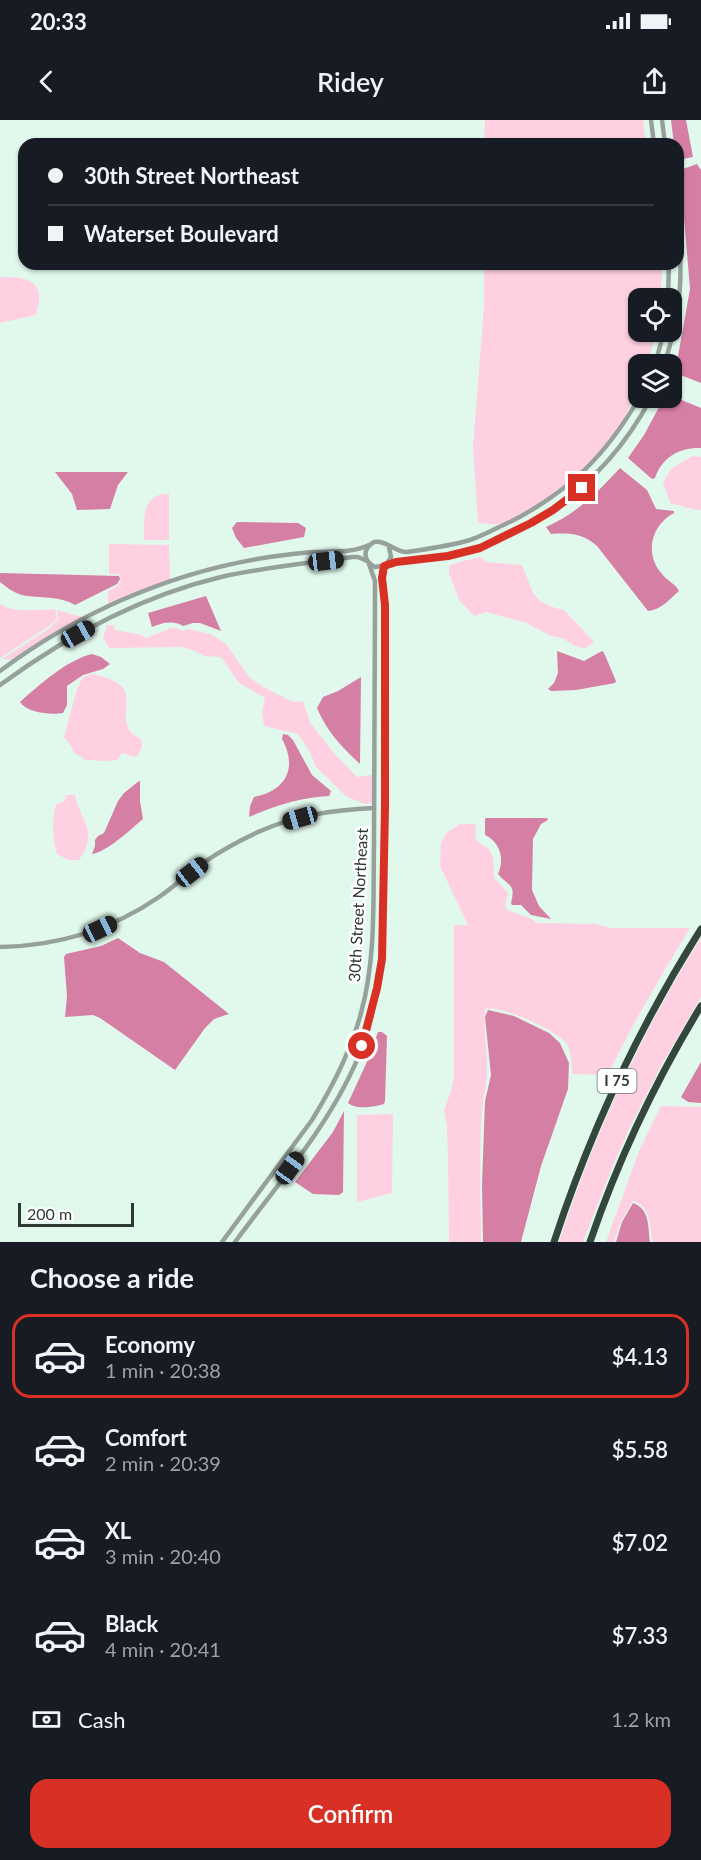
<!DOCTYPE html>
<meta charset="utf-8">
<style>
body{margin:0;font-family:Lato,sans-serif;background:#20242c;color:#f1f3f6;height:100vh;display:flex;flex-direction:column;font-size:22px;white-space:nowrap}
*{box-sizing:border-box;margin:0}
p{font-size:20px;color:#9ea1a6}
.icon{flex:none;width:33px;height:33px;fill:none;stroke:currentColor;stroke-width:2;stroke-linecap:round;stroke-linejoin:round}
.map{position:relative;height:1122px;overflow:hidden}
.details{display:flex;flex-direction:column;background:#171b24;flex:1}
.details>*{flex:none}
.banner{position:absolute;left:18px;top:18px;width:666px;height:132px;border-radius:18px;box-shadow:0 2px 4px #0004;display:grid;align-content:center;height:132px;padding:0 30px;background:#171b24}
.tools{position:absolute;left:628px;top:168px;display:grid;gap:12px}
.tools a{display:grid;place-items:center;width:54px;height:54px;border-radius:12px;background:#171b24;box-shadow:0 2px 4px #0004;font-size:30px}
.scale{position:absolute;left:18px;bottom:15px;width:116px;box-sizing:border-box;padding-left:6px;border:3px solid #2f3833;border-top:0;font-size:16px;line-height:21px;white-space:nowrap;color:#2f3833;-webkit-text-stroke:4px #fff;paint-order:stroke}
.end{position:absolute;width:27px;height:27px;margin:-14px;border:8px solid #d93025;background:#fff;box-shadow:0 0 0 3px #fff}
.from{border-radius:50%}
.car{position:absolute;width:18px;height:36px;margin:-18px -9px;border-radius:8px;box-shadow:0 0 4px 2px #0007;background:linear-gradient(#222 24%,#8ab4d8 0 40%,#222 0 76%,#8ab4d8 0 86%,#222 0)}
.banner b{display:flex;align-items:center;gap:21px;height:57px;font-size:22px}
.banner b+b{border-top:2px solid #363941}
.banner i{width:15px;height:15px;background:#f1f3f6}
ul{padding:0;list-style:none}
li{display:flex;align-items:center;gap:18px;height:84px;margin:0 12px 9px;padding:0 18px;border:3px solid transparent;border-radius:18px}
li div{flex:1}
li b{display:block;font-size:22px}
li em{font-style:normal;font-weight:600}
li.selected{border-color:#d93025}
li>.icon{width:54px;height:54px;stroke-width:1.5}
h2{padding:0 30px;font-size:27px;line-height:72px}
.pay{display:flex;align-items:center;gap:15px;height:66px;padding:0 30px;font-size:22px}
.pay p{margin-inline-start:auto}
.button{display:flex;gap:12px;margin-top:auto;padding:12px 30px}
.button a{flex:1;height:69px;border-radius:18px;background:#d93025;color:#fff;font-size:24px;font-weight:600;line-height:69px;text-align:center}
.status{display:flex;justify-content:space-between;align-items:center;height:42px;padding:0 30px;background:#171b24;direction:ltr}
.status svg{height:16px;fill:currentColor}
header{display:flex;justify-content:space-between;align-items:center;height:78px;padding:0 30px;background:#171b24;font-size:27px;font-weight:600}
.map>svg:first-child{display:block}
</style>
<div class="status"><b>20:33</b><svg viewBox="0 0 49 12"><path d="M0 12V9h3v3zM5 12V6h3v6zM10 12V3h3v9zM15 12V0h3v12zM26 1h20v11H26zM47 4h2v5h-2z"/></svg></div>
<header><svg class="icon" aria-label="back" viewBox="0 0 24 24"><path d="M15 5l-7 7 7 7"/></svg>Ridey<svg class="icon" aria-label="share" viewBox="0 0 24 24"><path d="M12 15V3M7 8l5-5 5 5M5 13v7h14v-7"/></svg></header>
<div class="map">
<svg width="701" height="1122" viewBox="0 0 701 1122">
<rect width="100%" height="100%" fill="#e1f9ec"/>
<g fill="#fed0e2">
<path d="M485,0H643L646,24H484Z"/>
<path d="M484,144H661L662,153L660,178H639V212H656V215L647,244H639V265L618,312L577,358L537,388L503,405L478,403L473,327L484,186Z"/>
<path d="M0,157C13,157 37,156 39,174C40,180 37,189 36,195L0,203Z"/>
<path d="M692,336L701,337V390C690,390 682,385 671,384L663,364L671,349Z"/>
<path d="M162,374H169V420H144C145,402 140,380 162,374Z"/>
<path d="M109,424L169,425L170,460L108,484V471L118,466L121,459L119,454H109Z"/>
<path d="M481,437L486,442L522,445L533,473L540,481L555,488L564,490L594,522L585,529L573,525L562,518L551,516L526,503L486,492L474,496L459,480L449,453V446C459,441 470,440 481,437Z"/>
<path d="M0,484C13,493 39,490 55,489L57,499L49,506L0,538Z"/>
<path d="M57,490L82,497L11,540L2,539L50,508L58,500Z"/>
<path d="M107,505H113L115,510L142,515L146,518L171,508H177L182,511L189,509L210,514L226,524L250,558L265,568L293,582L303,581L310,603L335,634L357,657L372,655V683L364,684L346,676L316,647L310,632L298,614L264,606L262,592L265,578L239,563L221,537L204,536L195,531L183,527L109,528L103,518Z"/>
<path d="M93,554C104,557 115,559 123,568C134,583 114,607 141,619C143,628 141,631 136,637L122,633L117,640L110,641L85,640L82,637L73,632L72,627L64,617C68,605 77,561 84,557C86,555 92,554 93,554Z"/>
<path d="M67,675H75C80,702 100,711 79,740H68L57,734C52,718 52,700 56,684L64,681Z"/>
<path d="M460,704H474L476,706L475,717L479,723L488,728L493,737L494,758L508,773L505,786L507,790L534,800L536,803L596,804L609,808H690C661,856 632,904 608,955L572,954C572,946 571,934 568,926C561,911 500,885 485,889C483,910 488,932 487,954C487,964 484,973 483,982C478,1028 481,1076 481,1122H449L448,1038L447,1006L444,990L451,971L454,956V805H468L440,746L441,723L446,713Z"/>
<path d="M701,818V877L662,944L630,1007L611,1050L583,1122H559C594,1015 641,913 701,818Z"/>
<path d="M661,986L701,987V1122H653C649,1106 652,1087 633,1081L621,1101L614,1122H606L639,1031Z"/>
<path d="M393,994L392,1073L357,1082V995Z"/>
</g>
<g fill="#d67fa5">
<path d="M671,0H686L693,37L678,40V24H674Z"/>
<path d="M697,44L701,50V263L675,253L690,169L680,50Z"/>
<path d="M672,276L701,288V328C680,327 662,337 655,358L652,359L628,338L644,315L664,278H672Z"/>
<path d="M620,348L647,370L656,389L674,391V393C651,405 644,434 662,454C667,461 675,463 679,471C670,479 661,490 648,491L597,426C582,413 570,413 551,414L546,407C575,395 599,371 620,348Z"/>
<path d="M55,352H128L118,365L110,389L77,390L72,374Z"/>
<path d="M237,402L298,403L306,408L304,417L244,428L236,418L232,408Z"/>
<path d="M0,453L119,456L120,459L117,464L75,485C57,475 41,479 22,475C14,473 6,467 0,462Z"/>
<path d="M206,476L221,511L200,503H193L183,506C173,500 162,503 152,507L148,493Z"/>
<path d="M557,531L584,541L602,531L604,533L616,561L615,563L576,570L551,571L548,569L554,563L558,553Z"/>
<path d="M92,534L101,537L110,544L103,549L83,555L67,566V585L63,593C51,595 27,593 20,582C39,565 67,540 92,534Z"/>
<path d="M361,557L360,644C342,627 327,612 317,588L323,577L338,571Z"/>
<path d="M283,614L288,615L293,620L312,655L331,671L329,676C302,677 274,686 249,697L250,686L254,677C286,671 298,648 282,619Z"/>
<path d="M139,661H140V681L143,699C131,709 107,732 92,734L95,726V720L98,716L104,713L118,681L124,673Z"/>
<path d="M486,698H547L548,700L541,704L533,719L532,770L539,786L551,799L531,795L521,785H512L511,783C516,763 509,767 498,754C505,739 500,722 485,715V699Z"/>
<path d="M118,818L140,833L164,842L229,894L214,899L205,908L175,950L100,898L93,895L65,897L67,876L64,837L66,834L101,826Z"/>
<path d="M488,890L514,896L549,913L560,923L569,943L568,969L541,1046L521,1122H483L482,1064L485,981L491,955L485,897Z"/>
<path d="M378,912H382L387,916L385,981L384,984C374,987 356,990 348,983L366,944Z"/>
<path d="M701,942V983L688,982L681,977Z"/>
<path d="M344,991L343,1072L339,1075L313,1074L295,1062L333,1012Z"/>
<path d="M633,1083C650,1089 648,1107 650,1122H616L622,1102Z"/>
</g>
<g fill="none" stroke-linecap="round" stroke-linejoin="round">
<g stroke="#97a19b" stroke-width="4.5">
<path d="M651,0L654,24"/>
<path d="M662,0L665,24"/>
<path d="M668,178L669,144"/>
<path d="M655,244L664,212"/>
<path d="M664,244C679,202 684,158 678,113"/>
<path d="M389,427L391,437L386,445L375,447C363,441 362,429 374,422C387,420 394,432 407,432C427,429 450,426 470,420C485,415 498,407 512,401C570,371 607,334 639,278"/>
<path d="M388,444C401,440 415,440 429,439C442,437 456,434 469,431C480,428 488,422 499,418C566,390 617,342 651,278"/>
<path d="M0,551C75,495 164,455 257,439C276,436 296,433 316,432C333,431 353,433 369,425"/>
<path d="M0,565C67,516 141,476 221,457C265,447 309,443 353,437H358L367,441"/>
<path d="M0,827C58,826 111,810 159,777C175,766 190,752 206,741C222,730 241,720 258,712C296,695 333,690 374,688"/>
<path d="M222,1122L312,1000C333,966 351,931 361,893C376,839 373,782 374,726C375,643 374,559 375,476V461L369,444"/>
<path d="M235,1122C281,1060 334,1000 362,928C377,887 382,845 383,802L385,526V485L382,458L384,446"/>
</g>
<g stroke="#33473c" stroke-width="7">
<path d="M554,1122C590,1012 639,907 701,809"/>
<path d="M590,1122C618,1040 656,960 701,886"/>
</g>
</g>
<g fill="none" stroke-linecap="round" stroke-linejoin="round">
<path stroke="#d93025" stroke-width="8" d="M362,926L377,868L382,839L385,688V485L382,458L384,446L396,442L448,436L480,428L531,403L553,390L582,368"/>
</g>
<g text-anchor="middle" stroke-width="5" stroke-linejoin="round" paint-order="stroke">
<rect fill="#fff" stroke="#6d7470" stroke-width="1.5" x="597.5" y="949" width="39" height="24" rx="4.5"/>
<g font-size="15" font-weight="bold" fill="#2f3833">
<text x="617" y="966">I 75</text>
</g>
<g font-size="16" fill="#2f3833" stroke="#fff">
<text transform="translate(358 785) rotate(-87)" y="6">30th Street Northeast</text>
</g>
</g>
</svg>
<div class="tools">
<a><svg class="icon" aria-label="locate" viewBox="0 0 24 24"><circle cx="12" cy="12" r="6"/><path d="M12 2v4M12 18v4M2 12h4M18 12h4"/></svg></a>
<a><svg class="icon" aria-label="layers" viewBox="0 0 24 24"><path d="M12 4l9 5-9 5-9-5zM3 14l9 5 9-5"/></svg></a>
</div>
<div class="scale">200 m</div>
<i class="end from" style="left:362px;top:926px"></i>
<i class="end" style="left:582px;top:368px"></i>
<i class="car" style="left:326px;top:441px;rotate:83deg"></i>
<i class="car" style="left:78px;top:514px;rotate:61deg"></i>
<i class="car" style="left:300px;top:698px;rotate:254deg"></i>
<i class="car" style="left:192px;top:752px;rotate:52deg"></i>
<i class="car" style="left:100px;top:809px;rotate:65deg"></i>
<i class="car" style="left:290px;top:1048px;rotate:36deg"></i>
<div class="banner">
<b><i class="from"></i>30th Street Northeast</b>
<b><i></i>Waterset Boulevard</b>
</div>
</div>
<section class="details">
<h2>Choose a ride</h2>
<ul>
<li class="selected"><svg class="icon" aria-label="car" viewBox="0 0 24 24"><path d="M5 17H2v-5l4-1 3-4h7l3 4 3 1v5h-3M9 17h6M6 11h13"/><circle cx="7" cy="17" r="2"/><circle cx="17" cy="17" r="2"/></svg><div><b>Economy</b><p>1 min · 20:38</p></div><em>$4.13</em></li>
<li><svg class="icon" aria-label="car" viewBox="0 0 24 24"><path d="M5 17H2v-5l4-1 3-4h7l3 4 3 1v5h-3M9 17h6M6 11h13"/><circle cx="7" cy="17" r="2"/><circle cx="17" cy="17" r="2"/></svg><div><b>Comfort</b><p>2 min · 20:39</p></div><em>$5.58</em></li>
<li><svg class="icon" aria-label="car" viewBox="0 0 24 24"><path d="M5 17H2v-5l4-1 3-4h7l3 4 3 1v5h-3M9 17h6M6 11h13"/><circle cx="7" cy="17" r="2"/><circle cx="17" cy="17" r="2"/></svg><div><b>XL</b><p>3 min · 20:40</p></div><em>$7.02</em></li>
<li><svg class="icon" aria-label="car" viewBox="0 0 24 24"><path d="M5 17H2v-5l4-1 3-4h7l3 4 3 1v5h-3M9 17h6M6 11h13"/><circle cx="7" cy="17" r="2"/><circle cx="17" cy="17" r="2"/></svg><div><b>Black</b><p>4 min · 20:41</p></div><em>$7.33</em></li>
</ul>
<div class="pay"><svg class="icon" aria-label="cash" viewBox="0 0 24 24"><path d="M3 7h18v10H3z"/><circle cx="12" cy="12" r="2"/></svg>Cash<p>1.2 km</p></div>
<div class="button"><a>Confirm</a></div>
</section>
